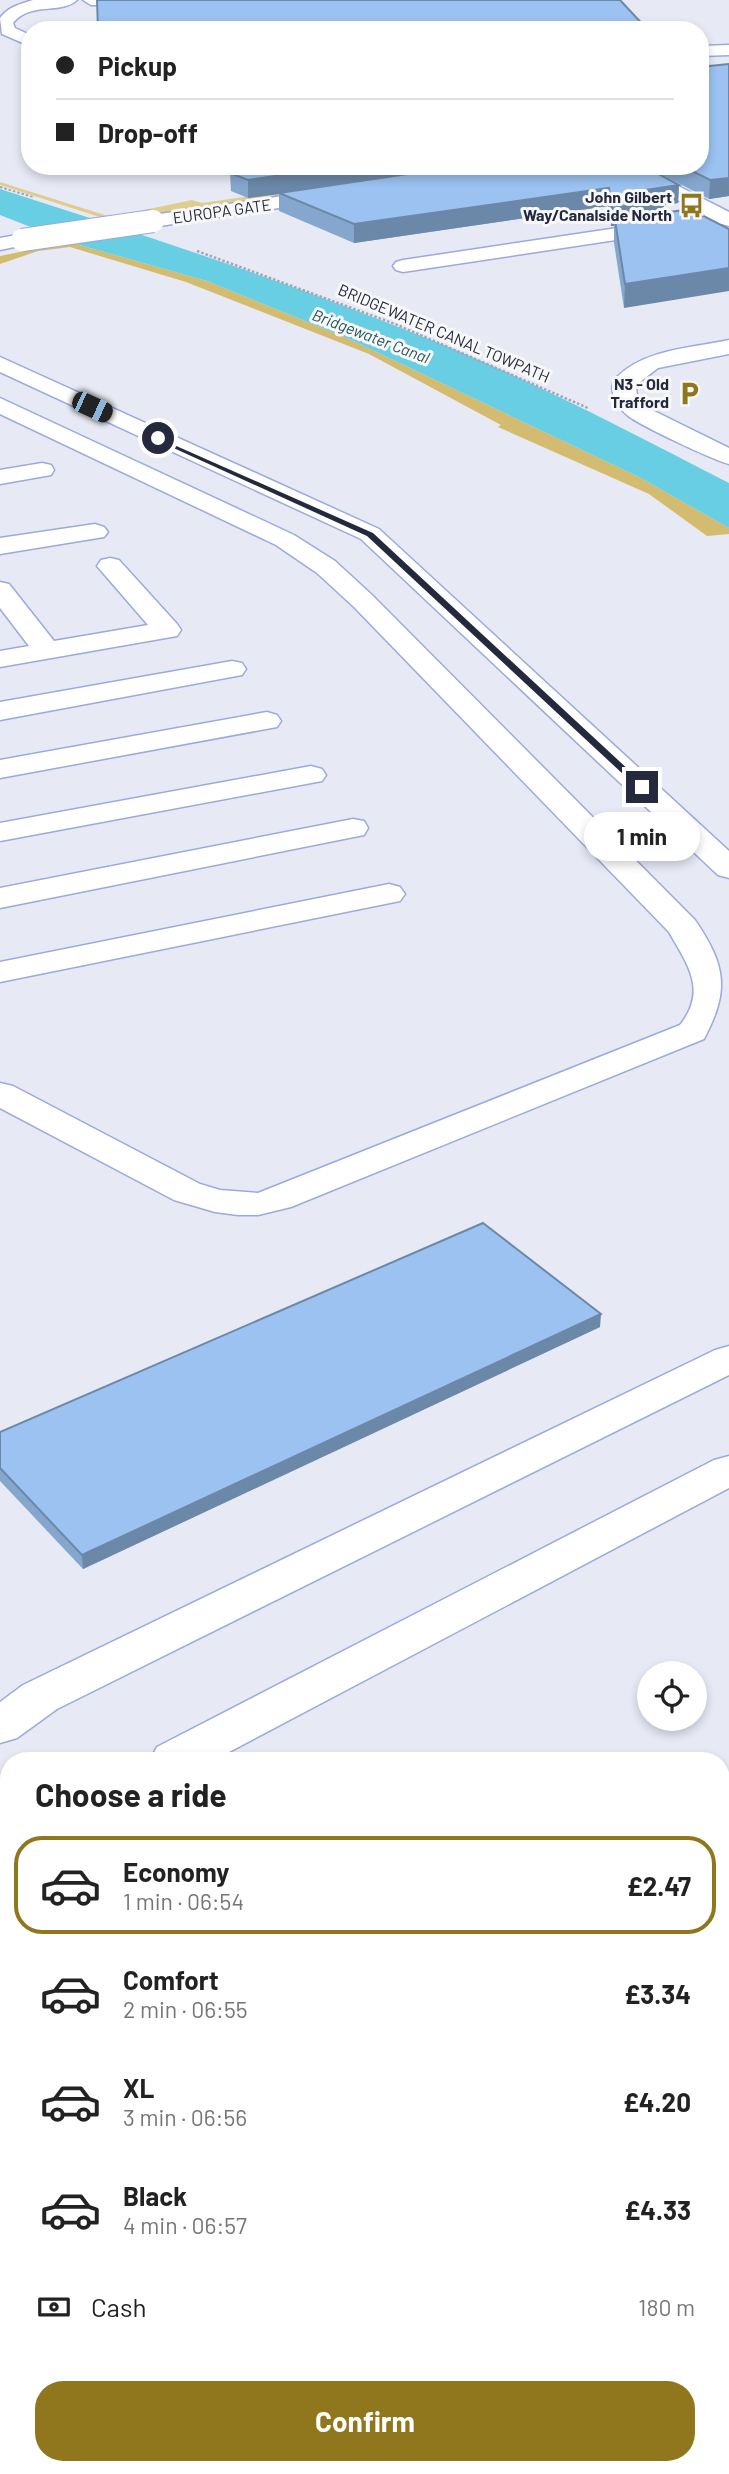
<!DOCTYPE html>
<meta charset="utf-8">
<style>
body{margin:0;font-family:Barlow,sans-serif;background:#f6f6f6;color:#222;height:100vh;display:flex;flex-direction:column;font-size:26px;white-space:nowrap}
*{box-sizing:border-box;margin:0}
p{font-size:23px;color:#767676}
.icon{flex:none;width:38px;height:38px;fill:none;stroke:currentColor;stroke-width:2;stroke-linecap:round;stroke-linejoin:round}
.map{position:relative;flex:1;overflow:hidden}
.details{position:absolute;left:0px;top:1752px;width:730px;height:723px;display:flex;flex-direction:column;background:#fff;border-radius:28px 28px 0 0;box-shadow:0 4px 10px #0003}
.details>*{flex:none}
.guide{position:absolute;left:21px;top:21px;width:688px;height:154px;border-radius:28px;box-shadow:0 4px 10px #0003;display:grid;align-content:center;height:154px;padding:0 35px;background:#fff}
.tools{position:absolute;left:637px;top:1661px;display:grid;gap:14px}
.tools a{display:grid;place-items:center;width:70px;height:70px;border-radius:50%;background:#fff;box-shadow:0 4px 10px #0003;font-size:35px}
.end{position:absolute;width:32px;height:32px;margin:-16px;border:9px solid #24293e;background:#fff;box-shadow:0 0 0 4px #fff}
.from{border-radius:50%}
.bubble{position:absolute;height:49px;border-radius:24px;background:#fff;box-shadow:0 4px 10px #0003;font-size:23px;font-weight:700;line-height:49px;text-align:center}
.car{position:absolute;width:21px;height:42px;margin:-21px -10px;border-radius:9px;box-shadow:0 0 5px 2px #0007;background:linear-gradient(#222 24%,#8ab4d8 0 40%,#222 0 76%,#8ab4d8 0 86%,#222 0)}
.guide b{display:flex;align-items:center;gap:24px;height:66px;font-size:26px}
.guide b+b{border-top:2px solid #e0e0e0}
.guide i{width:18px;height:18px;background:#222}
ul{padding:0;list-style:none}
li{display:flex;align-items:center;gap:21px;height:98px;margin:0 14px 10px;padding:0 21px;border:4px solid transparent;border-radius:28px}
li div{flex:1}
li b{display:block;font-size:26px}
li em{font-style:normal;font-weight:700}
li.on{border-color:#90771d}
li>.icon{width:63px;height:63px;stroke-width:1.5}
h2{padding:0 35px;font-size:32px;line-height:84px}
.pay{display:flex;align-items:center;gap:18px;height:77px;padding:0 35px;font-size:26px}
.pay p{margin-inline-start:auto}
.primary-button{display:flex;gap:14px;margin-top:auto;padding:14px 35px}
.primary-button a{flex:1;height:80px;border-radius:28px;background:#90771d;color:#fff;font-size:28px;font-weight:700;line-height:80px;text-align:center}
.map>svg:first-child{display:block}
</style>
<div class="map">
<svg width="729" height="2474" viewBox="0 0 729 2474">
<rect width="100%" height="100%" fill="#e7eaf5"/>
<path fill="#e0cc8e" d="M463,166H503L112,221L0,185V182L111,217L192,200L202,203Z"/>
<path fill="#d3bb6f" d="M69,242L207,281L347,338L639,477L729,528V534L707,536L649,494L498,427L501,425L369,354L186,282L70,247L38,251L0,264V256Z"/>
<path fill="#67cee3" d="M0,189C150,237 301,286 446,346C543,386 636,435 729,483V528L639,477L347,338L207,281L69,242L0,215Z"/>
<g fill="none" stroke-linecap="round" stroke-linejoin="round">
<defs>
<g id="minor">
<path d="M33,0H77C61,15 31,1 13,23L15,28L30,35V46L2,34L0,18C8,7 20,4 33,0Z"/>
<path d="M83,0H157L158,1L150,6L91,5Z"/>
<path d="M729,45V55L700,56V46Z"/>
<path d="M615,166H639L729,212V226L722,224L403,272L396,270L393,266L396,262L403,260L705,215Z"/>
<path d="M331,189L341,195L338,199L153,227L143,221L153,215Z"/>
<path d="M22,234L29,236L32,240L29,244L0,250V238Z"/>
<path d="M729,340V354L658,368L636,385L637,398L644,406L729,448V464C713,460 639,425 627,415C617,406 606,388 617,377C645,349 692,348 729,340Z"/>
<path d="M0,357L379,529L729,851V878L718,875L361,539L0,372Z"/>
<path d="M0,398L294,535L335,561L372,595L695,920C727,967 729,991 704,1039L291,1207L258,1215H238L215,1212L174,1200L0,1108V1083L13,1086L200,1184L220,1190L258,1193L680,1025C708,990 687,964 669,932L354,607L317,573L276,545L0,414Z"/>
<path d="M42,463L51,465L54,470L51,475L0,484V470Z"/>
<path d="M95,524L104,527L108,532L104,537L0,554V538Z"/>
<path d="M110,558L119,560L177,624L181,630L177,636L0,667V651L29,646L0,608V582L9,584L54,641L148,625L97,566L101,560Z"/>
<path d="M232,661L242,663L246,669L242,675L0,720V702Z"/>
<path d="M267,712L277,715L281,721L277,727L0,778V760Z"/>
<path d="M311,766L322,769L326,775L322,781L0,841V823Z"/>
<path d="M353,819L364,821L368,828L364,835L0,908V888Z"/>
<path d="M389,884L400,887L405,894L400,901L0,982V962Z"/>
<path d="M729,1346V1375L57,1709L17,1738L0,1743V1702L23,1685L715,1350Z"/>
<path d="M729,1456V1488L214,1760H150L157,1747L714,1460Z"/>
<path d="M0,1927L9,1930V1982L0,1980Z"/>
<path d="M562,2466H635L631,2474H558Z"/>
</g>
</defs>
<use href="#minor" stroke="#9ba9de" stroke-width="3"/>
<path stroke="#a2a6b4" stroke-width="2" stroke-dasharray="2.5 2" stroke-linecap="butt" d="M0,187L33,197"/>
<path stroke="#a2a6b4" stroke-width="2.5" stroke-dasharray="2.5 2" stroke-linecap="butt" d="M197,251L395,324L588,408"/>
<use href="#minor" fill="#fff" fill-rule="evenodd"/>
<defs>
<path id="minor-bridge" d="M22,240L153,221"/>
</defs>
<use href="#minor-bridge" stroke="#9ba9de" stroke-width="24" stroke-linecap="butt"/>
<use href="#minor-bridge" stroke="#fff" stroke-width="22"/>
</g>
<g fill="#85a7ce">
<path d="M97,0L648,30H98Z"/>
<path d="M729,64V196L709,199L645,166H700Z"/>
<path d="M230,173L679,185L678,203L664,205L663,213L624,308L614,243V226H611L608,206L354,243L279,211V194L248,198L231,191Z"/>
<path d="M600,1327L83,1569L0,1481V1432Z"/>
</g>
<g fill="#6c88a8">
<path d="M122,24V30H107Z"/>
<path d="M344,166H467L279,193V194L248,198V180Z"/>
<path d="M729,178V196L709,199L710,180Z"/>
<path d="M679,185L678,203L664,205L663,219L615,220L614,226H611L612,208L645,190Z"/>
<path d="M609,188L608,206L354,243V224Z"/>
<path d="M729,268V291L624,308L625,284Z"/>
<path d="M601,1314L600,1327L83,1569L82,1555Z"/>
</g>
<g fill="#9bc2f0" stroke="#6c88a8" stroke-width="2">
<path d="M97,0H620L648,30H161L122,24L107,30H98Z"/>
<path d="M729,64V178L710,180L682,166H700V67Z"/>
<path d="M261,166H344L248,180L230,173Z"/>
<path d="M462,166H644L679,185L645,190L664,200L612,208L609,188L354,224L279,193Z"/>
<path d="M690,209L729,229V268L625,284L615,220Z"/>
<path d="M483,1223L601,1314L82,1555L0,1468V1432Z"/>
</g>
<path fill="#24293e" d="M156,437L373,533L645,785V789H639L367,536L156,440Z"/>
<defs>
<symbol id="bus-bare" viewBox="-9 -9 18 18"><path d="M-5-6H5V4H4V6H2V4H-2V6H-4V4H-5ZM-3.5-4V0h7V-4ZM-3.5 1.2v1.5H-2V1.2ZM2 1.2v1.5H3.5V1.2Z" fill="#90771d" stroke="#f8f8f8" stroke-width="2.5" paint-order="stroke"/></symbol>
<symbol id="parking-bare" viewBox="-9 -9 18 18"><path d="M-3.5-5.5H1a3.5 3.5 0 0 1 0 7H-1V5.5H-3.5ZM-1-3.4V-.6H.8a1.4 1.4 0 0 0 0-2.8Z" fill="#90771d" stroke="#f8f8f8" stroke-width="2.5" paint-order="stroke"/></symbol>
</defs>
<g fill-rule="evenodd">
<use href="#bus-bare" x="674" y="188" width="35" height="35"/>
<use href="#parking-bare" x="672" y="376" width="35" height="35"/>
</g>
<g text-anchor="middle" stroke-width="6" stroke-linejoin="round" paint-order="stroke">
<g font-size="16" font-weight="bold" fill="#24293e" stroke="#f8f8f8" text-anchor="end">
<text x="672" y="203">John Gilbert<tspan x="672" dy="18">Way/Canalside North</tspan></text>
<text x="669" y="390">N3 - Old<tspan x="669" dy="18">Trafford</tspan></text>
</g>
<g font-size="16" fill="#24293e" stroke="#f8f8f8">
<text transform="translate(222 211) rotate(-8)" y="6">EUROPA GATE</text>
<text transform="translate(444 333) rotate(23)" y="6">BRIDGEWATER CANAL TOWPATH</text>
</g>
<g font-size="16" font-style="italic" fill="#26545d" stroke="#f8f8f8">
<text transform="translate(371 336) rotate(21)" y="6">Bridgewater Canal</text>
</g>
</g>
</svg>
<div class="tools">
<a><svg class="icon" aria-label="locate" viewBox="0 0 24 24"><circle cx="12" cy="12" r="6"/><path d="M12 2v4M12 18v4M2 12h4M18 12h4"/></svg></a>
</div>
<i class="end from" style="left:158px;top:438px"></i>
<i class="end" style="left:642px;top:787px"></i>
<div class="bubble" style="left:584px;top:812px;width:116px">1 min</div>
<i class="car" style="left:92px;top:407px;rotate:115deg"></i>
<div class="guide">
<b><i class="from"></i>Pickup</b>
<b><i></i>Drop-off</b>
</div>
<section class="details">
<h2>Choose a ride</h2>
<ul>
<li class="on"><svg class="icon" aria-label="car" viewBox="0 0 24 24"><path d="M5 17H2v-5l4-1 3-4h7l3 4 3 1v5h-3M9 17h6M6 11h13"/><circle cx="7" cy="17" r="2"/><circle cx="17" cy="17" r="2"/></svg><div><b>Economy</b><p>1 min · 06:54</p></div><em>£2.47</em></li>
<li><svg class="icon" aria-label="car" viewBox="0 0 24 24"><path d="M5 17H2v-5l4-1 3-4h7l3 4 3 1v5h-3M9 17h6M6 11h13"/><circle cx="7" cy="17" r="2"/><circle cx="17" cy="17" r="2"/></svg><div><b>Comfort</b><p>2 min · 06:55</p></div><em>£3.34</em></li>
<li><svg class="icon" aria-label="car" viewBox="0 0 24 24"><path d="M5 17H2v-5l4-1 3-4h7l3 4 3 1v5h-3M9 17h6M6 11h13"/><circle cx="7" cy="17" r="2"/><circle cx="17" cy="17" r="2"/></svg><div><b>XL</b><p>3 min · 06:56</p></div><em>£4.20</em></li>
<li><svg class="icon" aria-label="car" viewBox="0 0 24 24"><path d="M5 17H2v-5l4-1 3-4h7l3 4 3 1v5h-3M9 17h6M6 11h13"/><circle cx="7" cy="17" r="2"/><circle cx="17" cy="17" r="2"/></svg><div><b>Black</b><p>4 min · 06:57</p></div><em>£4.33</em></li>
</ul>
<div class="pay"><svg class="icon" aria-label="cash" viewBox="0 0 24 24"><path d="M3 7h18v10H3z"/><circle cx="12" cy="12" r="2"/></svg>Cash<p>180 m</p></div>
<div class="primary-button"><a>Confirm</a></div>
</section>
</div>
